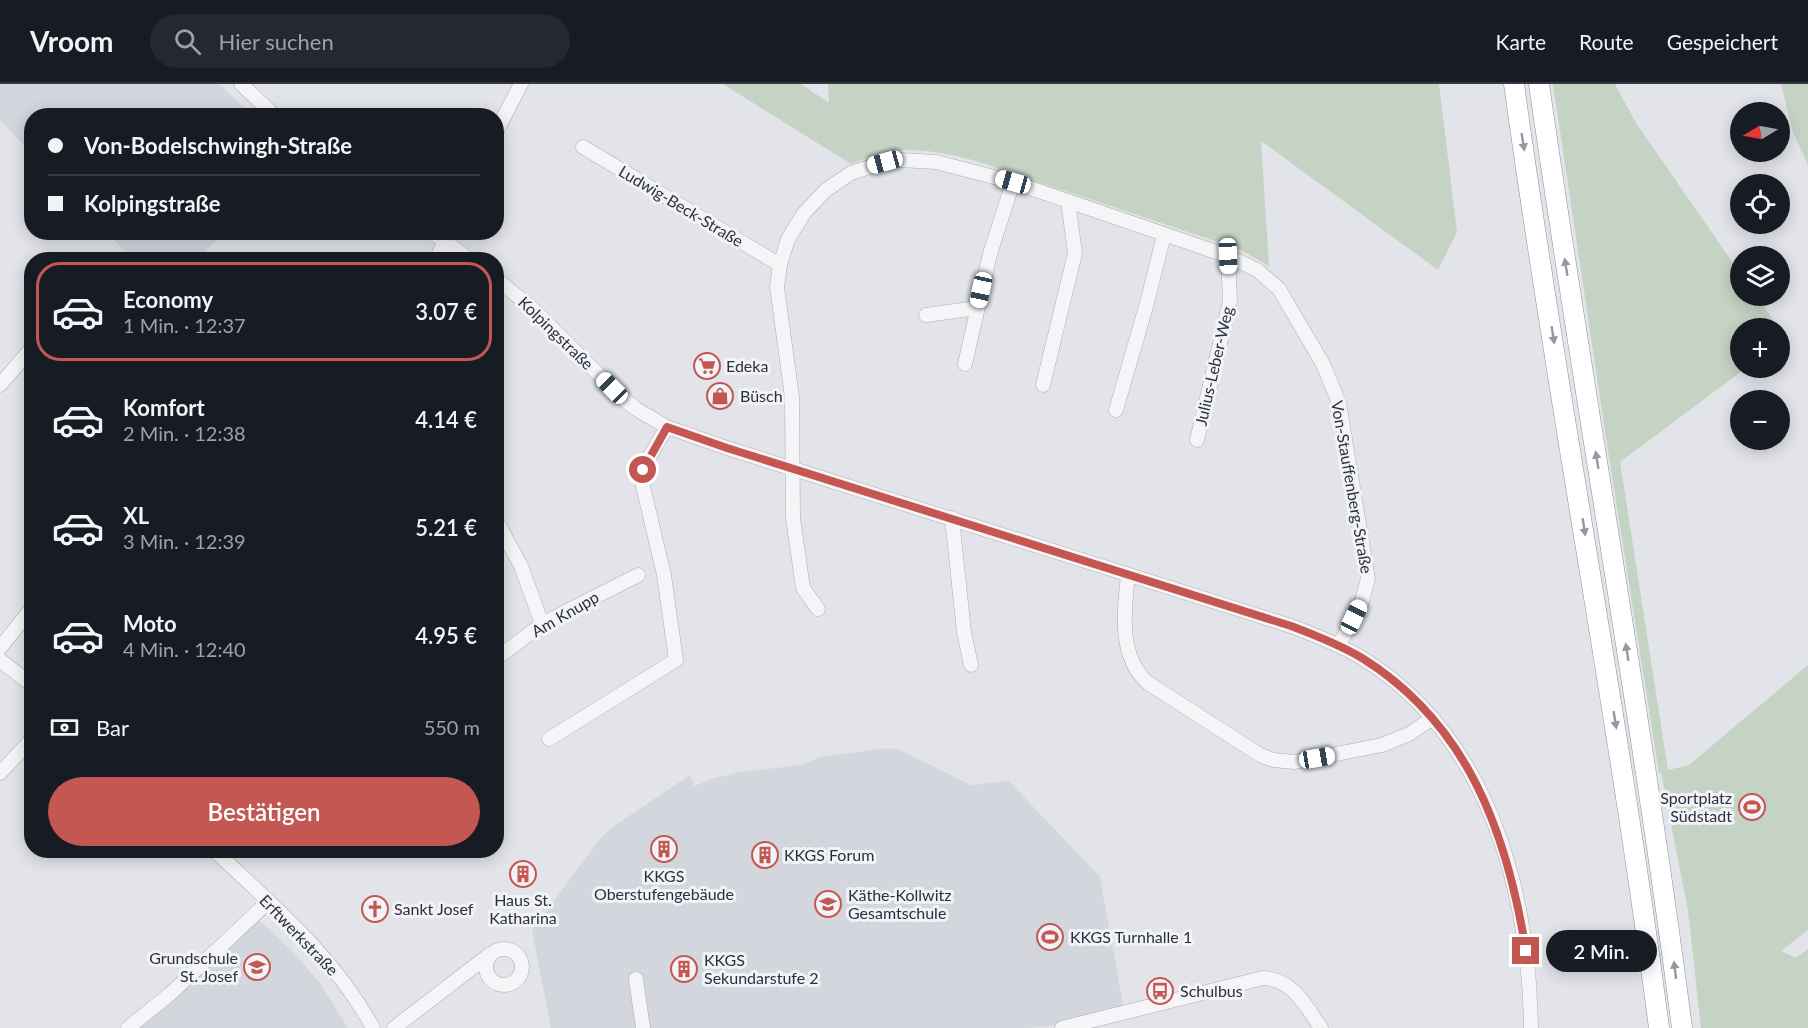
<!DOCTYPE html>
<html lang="de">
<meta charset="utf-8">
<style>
body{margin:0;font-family:Lato,sans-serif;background:#242831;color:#f1f3f6;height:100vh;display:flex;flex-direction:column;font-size:22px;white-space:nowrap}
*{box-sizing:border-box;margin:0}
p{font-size:20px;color:#9ea1a6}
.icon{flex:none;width:33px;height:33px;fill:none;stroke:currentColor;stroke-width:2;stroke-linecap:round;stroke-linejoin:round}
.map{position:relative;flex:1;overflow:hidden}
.drawer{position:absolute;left:24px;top:168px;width:480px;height:606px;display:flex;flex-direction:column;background:#171b24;border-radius:24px;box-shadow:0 3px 15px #0003}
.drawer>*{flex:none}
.banner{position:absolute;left:24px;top:24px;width:480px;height:132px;border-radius:24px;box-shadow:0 3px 15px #0003;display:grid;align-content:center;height:132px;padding:0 24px;background:#171b24}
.needle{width:39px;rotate:260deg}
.tools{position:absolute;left:1730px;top:18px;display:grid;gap:12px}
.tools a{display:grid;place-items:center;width:60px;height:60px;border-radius:50%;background:#171b24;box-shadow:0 3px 15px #0003;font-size:30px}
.end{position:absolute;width:27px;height:27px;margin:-14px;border:8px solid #c45752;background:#fff;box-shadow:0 0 0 3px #fff}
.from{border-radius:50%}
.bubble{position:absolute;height:42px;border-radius:21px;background:#171b24;box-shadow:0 3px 15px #0003;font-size:20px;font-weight:600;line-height:42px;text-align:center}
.car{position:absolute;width:18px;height:36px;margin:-18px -9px;border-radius:8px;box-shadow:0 0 4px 2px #0007;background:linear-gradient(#fff 24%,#345 0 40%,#fff 0 76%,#345 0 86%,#fff 0)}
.banner b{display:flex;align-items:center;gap:21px;height:57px;font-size:22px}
.banner b+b{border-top:2px solid #363941}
.banner i{width:15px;height:15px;background:#f1f3f6}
ul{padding:10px 0 0;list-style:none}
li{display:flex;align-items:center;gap:18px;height:99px;margin:0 12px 9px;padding:0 12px;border:3px solid transparent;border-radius:24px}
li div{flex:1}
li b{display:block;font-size:22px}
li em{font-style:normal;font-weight:600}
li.on{border-color:#c45752}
li>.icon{width:54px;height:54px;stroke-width:1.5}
.pay{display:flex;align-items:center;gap:15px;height:66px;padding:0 24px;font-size:22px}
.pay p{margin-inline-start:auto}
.button{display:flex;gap:12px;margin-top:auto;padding:12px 24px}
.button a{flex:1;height:69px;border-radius:36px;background:#c45752;color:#fff;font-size:24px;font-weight:600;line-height:69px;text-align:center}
header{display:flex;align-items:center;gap:36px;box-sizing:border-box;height:84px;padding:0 30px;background:#171b24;border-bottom:2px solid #363941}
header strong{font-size:28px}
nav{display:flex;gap:33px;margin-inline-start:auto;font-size:21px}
.search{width:420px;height:54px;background:#242831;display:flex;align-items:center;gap:15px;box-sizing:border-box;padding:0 21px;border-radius:33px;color:#9ea1a6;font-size:22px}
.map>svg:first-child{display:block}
</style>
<header>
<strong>Vroom</strong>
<div class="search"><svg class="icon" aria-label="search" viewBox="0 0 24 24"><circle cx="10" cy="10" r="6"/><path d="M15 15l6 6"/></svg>Hier suchen</div>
<nav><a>Karte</a><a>Route</a><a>Gespeichert</a></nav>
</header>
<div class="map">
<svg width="1808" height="944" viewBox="0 0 1808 944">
<rect width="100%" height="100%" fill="#e2e4e9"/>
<g fill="#d4d6de">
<path d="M0,0H219L252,31L32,32L31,69L0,36Z"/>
<path d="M107,149H224L196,176L132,175Z"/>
<path d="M889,664L900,666L971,701L1009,697L1100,793L1124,926L1049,942L1028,944H551L532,846L600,755L611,744L690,691L694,702L715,694L740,688L803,681L820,673Z"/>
<path d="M259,836L293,868L320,899L348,944H139L167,922Z"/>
</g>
<g fill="#c5d3c4">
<path d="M723,0H801L829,19L828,0H1439L1457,148L1438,186L1261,57L1269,182L1239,165L976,77C945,69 910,61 878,70C869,72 860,77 851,80Z"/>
<path d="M1553,0H1615L1636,39L1740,189V212H1756L1779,244H1740V284H1746L1620,378L1668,686L1689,681L1808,581V846L1781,867L1796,874L1808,865V944H1701L1688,827L1661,688L1659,689L1607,360Z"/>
<path d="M1781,0H1808V81L1793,48Z"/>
</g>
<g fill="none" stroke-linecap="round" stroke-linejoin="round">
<defs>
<g id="minor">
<path d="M241,0L275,32"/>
<path d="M496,48L521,0"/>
<path d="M583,63L780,181"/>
<path d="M432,148L470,176"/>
<path d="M436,176L449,148"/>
<path d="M496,195L531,223L619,311L636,325L667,343L727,364L1291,542C1315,551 1340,561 1362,574C1488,652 1529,805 1531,944"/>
<path d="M926,231L977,224"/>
<path d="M965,280L990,170L1013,98"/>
<path d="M0,301L32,264"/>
<path d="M1043,301L1075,169L1068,117"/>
<path d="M1116,326L1147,219L1164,151"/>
<path d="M1197,356L1230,217L1228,172"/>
<path d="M952,434L964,548L971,581"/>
<path d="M496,436L521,482L542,540"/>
<path d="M1128,491C1124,526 1118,573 1148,599L1260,671L1273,676L1295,678L1382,661L1409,650L1433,634"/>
<path d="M818,525L803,504L793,434L792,313L777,203L780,181L788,155L804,129L826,106L851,89L885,78L900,76L936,78L1013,98L1228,172L1257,186L1279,205L1323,280L1339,319L1368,495L1361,520L1339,561"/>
<path d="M0,564L32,524"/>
<path d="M496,575L542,540L638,491"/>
<path d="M0,576L32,601"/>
<path d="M549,655L676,576L664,491L642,398L644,382L667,343"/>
<path d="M0,689L32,655"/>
<path d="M214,766C272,821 335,873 373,944"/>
<circle cx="504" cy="883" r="18"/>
<path d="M636,895L643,944"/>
<path d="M128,944L170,910L269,817"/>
<path d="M394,944L489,871"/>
<path d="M1062,944L1263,894C1293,895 1306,922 1321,944"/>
</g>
<g id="highway">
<path d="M1514,0C1557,316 1618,628 1659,944"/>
<path d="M1539,0C1584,315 1641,628 1682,944"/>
</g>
</defs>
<use href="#minor" stroke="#abaeb6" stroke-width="15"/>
<use href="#highway" stroke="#8b8f9f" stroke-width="21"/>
<use href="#minor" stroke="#f5f5f8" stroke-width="14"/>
<use href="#highway" stroke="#fff" stroke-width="20"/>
</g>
<defs><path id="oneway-solid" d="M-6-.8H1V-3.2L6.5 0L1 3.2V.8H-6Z" transform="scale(1.5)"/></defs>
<g fill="#9697a0">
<use href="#oneway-solid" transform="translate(1523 58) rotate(81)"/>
<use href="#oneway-solid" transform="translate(1566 183) rotate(-99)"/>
<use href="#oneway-solid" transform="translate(1553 251) rotate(81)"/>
<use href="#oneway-solid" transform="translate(1597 376) rotate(-99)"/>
<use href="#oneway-solid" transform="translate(1584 443) rotate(81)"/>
<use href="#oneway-solid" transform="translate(1627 568) rotate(-99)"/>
<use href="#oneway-solid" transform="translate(1615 636) rotate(81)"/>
<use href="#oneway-solid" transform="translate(1675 886) rotate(-97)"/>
</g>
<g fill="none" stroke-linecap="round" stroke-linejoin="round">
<path stroke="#c45752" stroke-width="8" d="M643,386L667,343L727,364L1291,542C1315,551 1340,561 1362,574C1468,640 1507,749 1526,867"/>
</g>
<defs>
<symbol id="supermarket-ring" viewBox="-11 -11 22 22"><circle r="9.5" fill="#f2f3f7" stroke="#c45752" stroke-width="1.5"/><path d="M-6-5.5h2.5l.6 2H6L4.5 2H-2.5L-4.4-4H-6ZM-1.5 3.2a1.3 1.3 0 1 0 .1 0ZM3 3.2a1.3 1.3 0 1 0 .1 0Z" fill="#c45752"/></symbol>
<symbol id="shop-ring" viewBox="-11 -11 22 22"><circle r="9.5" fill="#f2f3f7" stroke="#c45752" stroke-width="1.5"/><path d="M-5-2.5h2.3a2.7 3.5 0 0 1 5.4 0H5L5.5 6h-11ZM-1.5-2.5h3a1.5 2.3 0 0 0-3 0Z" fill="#c45752"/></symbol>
<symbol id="stadium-ring" viewBox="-11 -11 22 22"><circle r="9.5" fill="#f2f3f7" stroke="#c45752" stroke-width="1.5"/><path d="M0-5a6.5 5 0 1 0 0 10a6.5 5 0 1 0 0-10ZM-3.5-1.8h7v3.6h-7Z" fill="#c45752"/></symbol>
<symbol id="building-ring" viewBox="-11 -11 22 22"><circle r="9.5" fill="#f2f3f7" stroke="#c45752" stroke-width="1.5"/><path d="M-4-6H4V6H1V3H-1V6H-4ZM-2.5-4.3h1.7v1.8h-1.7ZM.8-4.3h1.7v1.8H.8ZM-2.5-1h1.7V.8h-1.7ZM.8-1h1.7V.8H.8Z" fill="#c45752"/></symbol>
<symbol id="school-ring" viewBox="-11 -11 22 22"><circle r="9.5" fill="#f2f3f7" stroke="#c45752" stroke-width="1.5"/><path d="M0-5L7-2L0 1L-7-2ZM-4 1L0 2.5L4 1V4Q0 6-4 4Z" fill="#c45752"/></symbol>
<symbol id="church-ring" viewBox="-11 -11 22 22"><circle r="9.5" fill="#f2f3f7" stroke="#c45752" stroke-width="1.5"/><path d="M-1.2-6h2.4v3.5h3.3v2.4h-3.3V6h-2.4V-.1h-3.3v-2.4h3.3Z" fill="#c45752"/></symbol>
<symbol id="bus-ring" viewBox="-11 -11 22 22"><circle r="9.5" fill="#f2f3f7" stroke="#c45752" stroke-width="1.5"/><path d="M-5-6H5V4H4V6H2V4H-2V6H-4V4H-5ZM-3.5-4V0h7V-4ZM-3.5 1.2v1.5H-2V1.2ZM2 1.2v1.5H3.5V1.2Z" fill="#c45752"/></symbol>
</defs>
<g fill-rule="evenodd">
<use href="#supermarket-ring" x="692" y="267" width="30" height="30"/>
<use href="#shop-ring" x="705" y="297" width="30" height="30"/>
<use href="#stadium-ring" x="1737" y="708" width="30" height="30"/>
<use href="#building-ring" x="649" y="750" width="30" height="30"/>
<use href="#building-ring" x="750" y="756" width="30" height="30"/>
<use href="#building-ring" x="508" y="775" width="30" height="30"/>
<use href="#school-ring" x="813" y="805" width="30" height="30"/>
<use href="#church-ring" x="360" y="810" width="30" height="30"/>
<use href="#stadium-ring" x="1035" y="838" width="30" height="30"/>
<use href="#school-ring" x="242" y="868" width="30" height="30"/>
<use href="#building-ring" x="669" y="870" width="30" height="30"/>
<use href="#bus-ring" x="1145" y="892" width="30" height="30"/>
</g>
<g text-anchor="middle" stroke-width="6" stroke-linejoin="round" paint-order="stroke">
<g font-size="16" fill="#2c2f40" stroke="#f2f3f7">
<text transform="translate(681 122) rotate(31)" y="6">Ludwig-Beck-Straße</text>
<text transform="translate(556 249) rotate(44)" y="6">Kolpingstraße</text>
<text transform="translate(1214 282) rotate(-77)" y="6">Julius-Leber-Weg</text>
<text transform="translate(1352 403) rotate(80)" y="6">Von-Stauffenberg-Straße</text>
<text transform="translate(565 530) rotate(-30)" y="6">Am Knupp</text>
<text transform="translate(299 851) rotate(46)" y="6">Erftwerkstraße</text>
</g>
<g font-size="16" fill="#2c2f40" stroke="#f2f3f7" text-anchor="start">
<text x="726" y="288">Edeka</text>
<text x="740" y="318">Büsch</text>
<text x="1732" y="720" text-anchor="end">Sportplatz<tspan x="1732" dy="18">Südstadt</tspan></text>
<text x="784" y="777">KKGS Forum</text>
<text x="664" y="798" text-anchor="middle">KKGS<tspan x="664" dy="18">Oberstufengebäude</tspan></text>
<text x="848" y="817">Käthe-Kollwitz<tspan x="848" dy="18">Gesamtschule</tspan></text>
<text x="523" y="822" text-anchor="middle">Haus St.<tspan x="523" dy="18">Katharina</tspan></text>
<text x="394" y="831">Sankt Josef</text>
<text x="1070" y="859">KKGS Turnhalle 1</text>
<text x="238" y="880" text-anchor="end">Grundschule<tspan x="238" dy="18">St. Josef</tspan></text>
<text x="704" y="882">KKGS<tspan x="704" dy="18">Sekundarstufe 2</tspan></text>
<text x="1180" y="913">Schulbus</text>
</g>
</g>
</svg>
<div class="tools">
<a><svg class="needle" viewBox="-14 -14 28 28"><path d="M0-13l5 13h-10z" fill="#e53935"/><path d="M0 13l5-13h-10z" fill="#9ea1a6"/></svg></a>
<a><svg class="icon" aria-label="locate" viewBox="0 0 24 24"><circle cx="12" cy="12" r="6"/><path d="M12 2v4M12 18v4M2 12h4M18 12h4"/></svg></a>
<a><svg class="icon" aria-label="layers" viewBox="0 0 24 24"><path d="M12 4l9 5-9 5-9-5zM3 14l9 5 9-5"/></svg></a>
<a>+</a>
<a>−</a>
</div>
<i class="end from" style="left:643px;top:386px"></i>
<i class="end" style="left:1526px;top:867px"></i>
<div class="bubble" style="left:1546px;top:846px;width:111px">2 Min.</div>
<i class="car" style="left:885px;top:78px;rotate:255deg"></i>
<i class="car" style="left:1013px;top:98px;rotate:286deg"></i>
<i class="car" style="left:1228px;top:172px;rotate:178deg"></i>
<i class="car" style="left:981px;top:206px;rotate:192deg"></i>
<i class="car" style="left:612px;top:304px;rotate:315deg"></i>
<i class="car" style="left:1354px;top:533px;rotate:26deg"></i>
<i class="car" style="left:1317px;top:674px;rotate:80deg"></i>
<div class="banner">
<b><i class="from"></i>Von-Bodelschwingh-Straße</b>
<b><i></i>Kolpingstraße</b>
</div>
<section class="drawer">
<ul>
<li class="on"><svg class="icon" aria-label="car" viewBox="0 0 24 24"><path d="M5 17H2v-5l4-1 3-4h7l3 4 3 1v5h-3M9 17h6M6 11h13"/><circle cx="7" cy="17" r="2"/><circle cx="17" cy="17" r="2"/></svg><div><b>Economy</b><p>1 Min. · 12:37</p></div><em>3.07 €</em></li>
<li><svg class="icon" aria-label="car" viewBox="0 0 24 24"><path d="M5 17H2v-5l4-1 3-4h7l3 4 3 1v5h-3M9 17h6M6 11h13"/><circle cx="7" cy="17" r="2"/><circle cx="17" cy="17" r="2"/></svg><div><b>Komfort</b><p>2 Min. · 12:38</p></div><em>4.14 €</em></li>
<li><svg class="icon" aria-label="car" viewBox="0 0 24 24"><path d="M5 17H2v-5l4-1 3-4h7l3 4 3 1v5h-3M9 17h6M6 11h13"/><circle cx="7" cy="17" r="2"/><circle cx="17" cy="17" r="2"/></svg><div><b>XL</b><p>3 Min. · 12:39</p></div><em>5.21 €</em></li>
<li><svg class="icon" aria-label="car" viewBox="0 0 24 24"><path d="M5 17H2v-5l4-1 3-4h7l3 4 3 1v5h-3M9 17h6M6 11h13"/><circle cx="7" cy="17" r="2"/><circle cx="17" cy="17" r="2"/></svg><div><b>Moto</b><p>4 Min. · 12:40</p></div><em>4.95 €</em></li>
</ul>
<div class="pay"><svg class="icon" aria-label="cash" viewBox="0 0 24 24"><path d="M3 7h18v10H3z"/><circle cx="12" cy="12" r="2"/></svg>Bar<p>550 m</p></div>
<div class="button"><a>Bestätigen</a></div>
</section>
</div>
